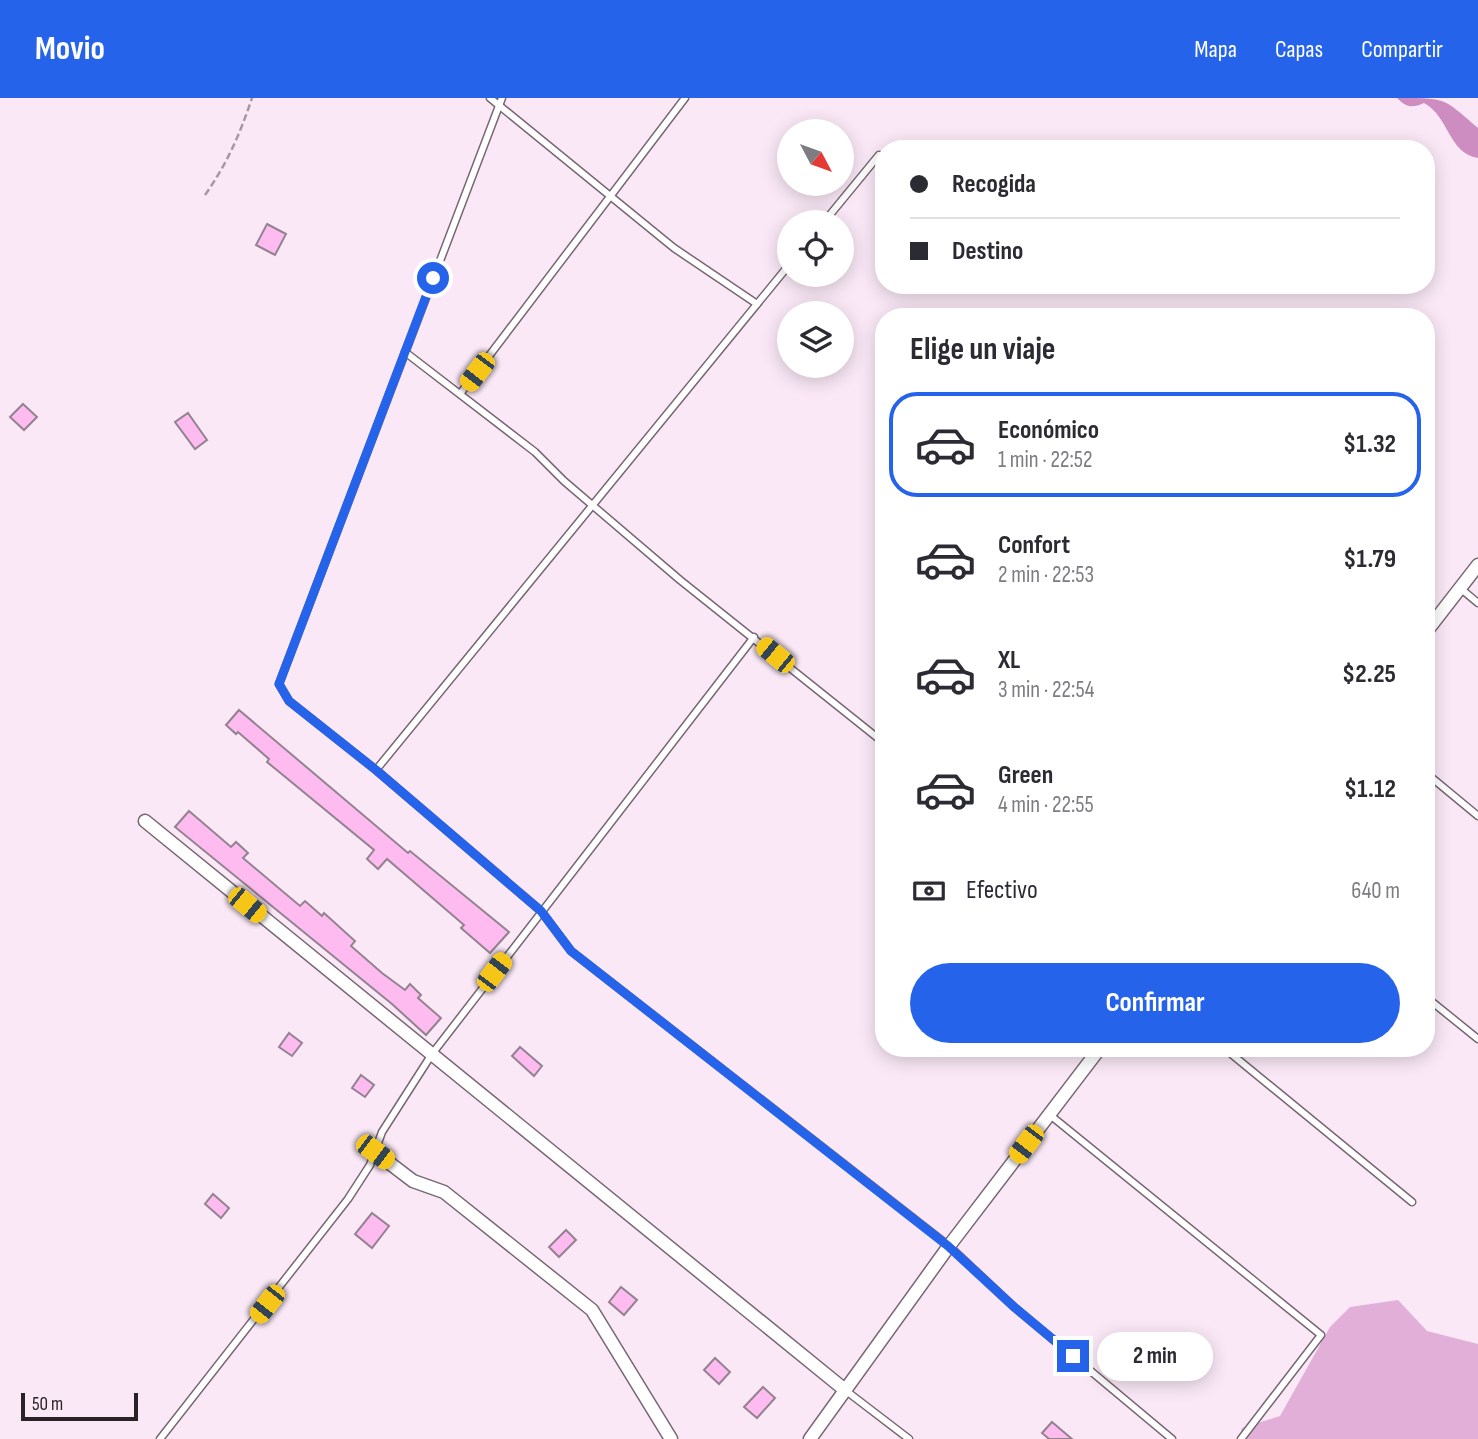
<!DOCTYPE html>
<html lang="es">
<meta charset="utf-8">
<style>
body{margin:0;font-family:"Sofia Sans Condensed",sans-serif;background:#f7f7f7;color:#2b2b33;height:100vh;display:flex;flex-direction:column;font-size:26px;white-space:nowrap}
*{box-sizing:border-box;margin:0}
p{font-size:23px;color:#7c7c81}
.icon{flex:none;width:38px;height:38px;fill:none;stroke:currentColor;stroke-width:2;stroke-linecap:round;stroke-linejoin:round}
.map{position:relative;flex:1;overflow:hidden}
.details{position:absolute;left:875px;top:210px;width:560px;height:749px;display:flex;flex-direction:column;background:#fff;border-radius:28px;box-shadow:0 4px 18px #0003}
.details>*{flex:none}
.banner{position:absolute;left:875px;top:42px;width:560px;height:154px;border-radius:28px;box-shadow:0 4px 18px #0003;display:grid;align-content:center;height:154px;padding:0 35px;background:#fff}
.needle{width:46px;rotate:131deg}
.controls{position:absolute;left:777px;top:21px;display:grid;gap:14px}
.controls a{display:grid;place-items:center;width:77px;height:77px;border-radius:50%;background:#fff;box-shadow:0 4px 18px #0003;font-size:35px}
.scale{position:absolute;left:21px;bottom:18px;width:117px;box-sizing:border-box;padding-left:7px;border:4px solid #292328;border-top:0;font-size:19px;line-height:24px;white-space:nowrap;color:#292328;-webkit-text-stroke:5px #fae8f6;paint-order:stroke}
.end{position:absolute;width:32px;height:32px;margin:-16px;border:9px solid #2563eb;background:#fff;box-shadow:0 0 0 4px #fff}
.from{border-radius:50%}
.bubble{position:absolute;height:49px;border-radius:24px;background:#fff;box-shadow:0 4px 18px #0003;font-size:23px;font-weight:700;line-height:49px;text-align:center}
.car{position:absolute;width:21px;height:42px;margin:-21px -10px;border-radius:9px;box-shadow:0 0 5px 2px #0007;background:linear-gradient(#f5c518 24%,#345 0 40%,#f5c518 0 76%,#345 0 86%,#f5c518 0)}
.banner b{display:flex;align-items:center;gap:24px;height:66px;font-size:26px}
.banner b+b{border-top:2px solid #e1e1e2}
.banner i{width:18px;height:18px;background:#2b2b33}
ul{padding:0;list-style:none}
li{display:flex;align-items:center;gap:21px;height:105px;margin:0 14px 10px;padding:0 21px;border:4px solid transparent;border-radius:28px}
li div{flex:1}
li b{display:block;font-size:26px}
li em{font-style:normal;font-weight:700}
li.active{border-color:#2563eb}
li>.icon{width:63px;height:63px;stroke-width:1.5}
h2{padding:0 35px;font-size:32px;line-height:84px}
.pay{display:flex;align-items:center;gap:18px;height:77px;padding:0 35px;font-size:26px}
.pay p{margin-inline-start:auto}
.button{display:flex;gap:14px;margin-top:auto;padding:14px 35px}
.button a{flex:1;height:80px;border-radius:42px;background:#2563eb;color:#fff;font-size:28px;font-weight:700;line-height:80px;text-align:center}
header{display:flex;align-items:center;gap:42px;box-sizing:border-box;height:98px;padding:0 35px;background:#2563eb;color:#fff}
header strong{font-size:33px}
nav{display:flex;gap:38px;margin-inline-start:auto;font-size:24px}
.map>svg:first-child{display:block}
</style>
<header>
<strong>Movio</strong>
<nav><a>Mapa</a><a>Capas</a><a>Compartir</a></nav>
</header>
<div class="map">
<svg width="1478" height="1341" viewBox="0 0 1478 1341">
<rect width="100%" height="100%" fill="#fae8f6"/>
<path fill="#e1afd7" d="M1398,1202L1427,1233L1478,1246V1341H1239L1242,1330L1280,1318L1330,1229L1350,1209Z"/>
<path fill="#cd8dc1" d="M1397,0C1448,0 1443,0 1478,30V60C1448,55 1449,18 1424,5C1412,10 1407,10 1397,0Z"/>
<g fill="#febbf0" stroke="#93828f" stroke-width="2">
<path d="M267,126L286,136L275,157L256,147Z"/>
<path d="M23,306L37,319L24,332L10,319Z"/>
<path d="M188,315L207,342L195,351L175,324Z"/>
<path d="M239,612L408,755L410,753L509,834L490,855L461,830L464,827L387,761L378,771L367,761L374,752L278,673L267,664L269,661L238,634L236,636L226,627Z"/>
<path d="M189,713L231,749L236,744L248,755L243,760L300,808L305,803L322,818L324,815L355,843L351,848L382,875L405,892L410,886L421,897L418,900L441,920L426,937L392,906L175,729Z"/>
<path d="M289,935L302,945L292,958L279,949Z"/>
<path d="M520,949L542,968L534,978L512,958Z"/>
<path d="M361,977L374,987L365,999L352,990Z"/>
<path d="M213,1096L229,1110L221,1120L205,1106Z"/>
<path d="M372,1115L389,1128L372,1150L355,1136Z"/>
<path d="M566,1132L576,1142L559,1159L549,1149Z"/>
<path d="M621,1189L637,1202L624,1217L609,1204Z"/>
<path d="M715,1260L730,1274L719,1286L704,1272Z"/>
<path d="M763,1289L775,1300L757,1320L744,1309Z"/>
<path d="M1052,1324L1072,1341H1049L1042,1335Z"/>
</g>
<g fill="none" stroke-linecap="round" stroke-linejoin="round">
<defs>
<g id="service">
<path d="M490,0L674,150L757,206"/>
<path d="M502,0L279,586L289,603L376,672L541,813L571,853L949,1148L1013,1208L1172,1341"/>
<path d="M824,124L879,57"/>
<path d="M405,254L535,354L564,383L680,482L884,645"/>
<path d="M460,296L685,0"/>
<path d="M1460,490L1478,505"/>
<path d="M376,672L789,167"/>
<path d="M1426,675L1478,718"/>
<path d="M1426,899L1478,941"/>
<path d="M1224,950L1412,1104"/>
<path d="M1050,1017L1321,1237L1241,1341"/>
<path d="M845,1292L909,1341"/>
<path d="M160,1341L348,1101L370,1067L382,1034L432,956L754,539"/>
</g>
<g id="minor">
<path d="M1426,534L1478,467"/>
<path d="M145,723L845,1292"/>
<path d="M375,1054L413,1083L444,1094L592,1212L671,1341"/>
<path d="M810,1341L949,1148L1100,950"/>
</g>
</defs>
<use href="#service" stroke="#776773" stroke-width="9"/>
<use href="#minor" stroke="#776773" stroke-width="15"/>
<path stroke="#a698a3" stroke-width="2.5" stroke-dasharray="7 3.5" stroke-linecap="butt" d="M205,97C227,66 240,36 252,0"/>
<use href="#service" stroke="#fff" stroke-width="6"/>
<use href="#minor" stroke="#fff" stroke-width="12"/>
</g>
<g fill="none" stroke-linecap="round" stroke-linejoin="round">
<path stroke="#2563eb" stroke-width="9" d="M433,180L279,586L289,603L376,672L541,813L571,853L948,1148L1013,1208L1073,1258"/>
</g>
</svg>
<div class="controls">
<a><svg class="needle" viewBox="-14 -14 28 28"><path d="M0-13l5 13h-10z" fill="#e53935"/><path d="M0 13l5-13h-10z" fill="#7c7c81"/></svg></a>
<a><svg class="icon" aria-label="locate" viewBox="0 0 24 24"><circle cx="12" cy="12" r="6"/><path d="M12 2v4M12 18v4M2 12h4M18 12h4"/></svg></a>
<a><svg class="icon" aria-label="layers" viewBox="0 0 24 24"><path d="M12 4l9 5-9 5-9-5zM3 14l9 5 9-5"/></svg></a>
</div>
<div class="scale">50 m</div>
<i class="end from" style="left:433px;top:180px"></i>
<i class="end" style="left:1073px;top:1258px"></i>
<div class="bubble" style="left:1097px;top:1234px;width:116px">2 min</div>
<i class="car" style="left:477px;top:274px;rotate:217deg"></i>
<i class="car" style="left:775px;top:557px;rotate:309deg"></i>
<i class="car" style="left:247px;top:807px;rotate:129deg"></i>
<i class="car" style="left:494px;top:874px;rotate:37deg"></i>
<i class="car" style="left:1026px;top:1046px;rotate:217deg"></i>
<i class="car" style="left:375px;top:1054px;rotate:127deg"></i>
<i class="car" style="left:267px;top:1206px;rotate:218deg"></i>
<div class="banner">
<b><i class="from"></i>Recogida</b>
<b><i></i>Destino</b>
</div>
<section class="details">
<h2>Elige un viaje</h2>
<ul>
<li class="active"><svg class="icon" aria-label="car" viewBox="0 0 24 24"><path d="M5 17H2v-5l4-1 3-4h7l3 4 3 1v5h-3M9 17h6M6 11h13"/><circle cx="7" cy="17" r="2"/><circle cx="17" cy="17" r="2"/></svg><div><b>Económico</b><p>1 min · 22:52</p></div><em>$1.32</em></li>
<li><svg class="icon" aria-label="car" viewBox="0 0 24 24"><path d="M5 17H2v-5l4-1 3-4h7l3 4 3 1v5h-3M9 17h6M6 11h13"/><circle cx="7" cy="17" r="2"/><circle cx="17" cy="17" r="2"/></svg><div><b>Confort</b><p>2 min · 22:53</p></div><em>$1.79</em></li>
<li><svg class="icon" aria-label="car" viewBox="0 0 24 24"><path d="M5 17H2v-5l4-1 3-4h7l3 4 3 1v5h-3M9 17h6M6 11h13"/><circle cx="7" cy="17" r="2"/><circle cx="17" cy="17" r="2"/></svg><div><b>XL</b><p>3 min · 22:54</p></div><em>$2.25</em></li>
<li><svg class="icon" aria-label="car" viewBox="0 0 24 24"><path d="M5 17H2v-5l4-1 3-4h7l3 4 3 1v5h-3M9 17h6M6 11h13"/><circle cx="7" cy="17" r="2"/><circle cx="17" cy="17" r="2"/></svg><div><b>Green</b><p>4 min · 22:55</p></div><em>$1.12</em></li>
</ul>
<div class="pay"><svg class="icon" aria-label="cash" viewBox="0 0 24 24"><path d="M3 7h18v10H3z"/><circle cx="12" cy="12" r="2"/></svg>Efectivo<p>640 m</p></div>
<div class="button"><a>Confirmar</a></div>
</section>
</div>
